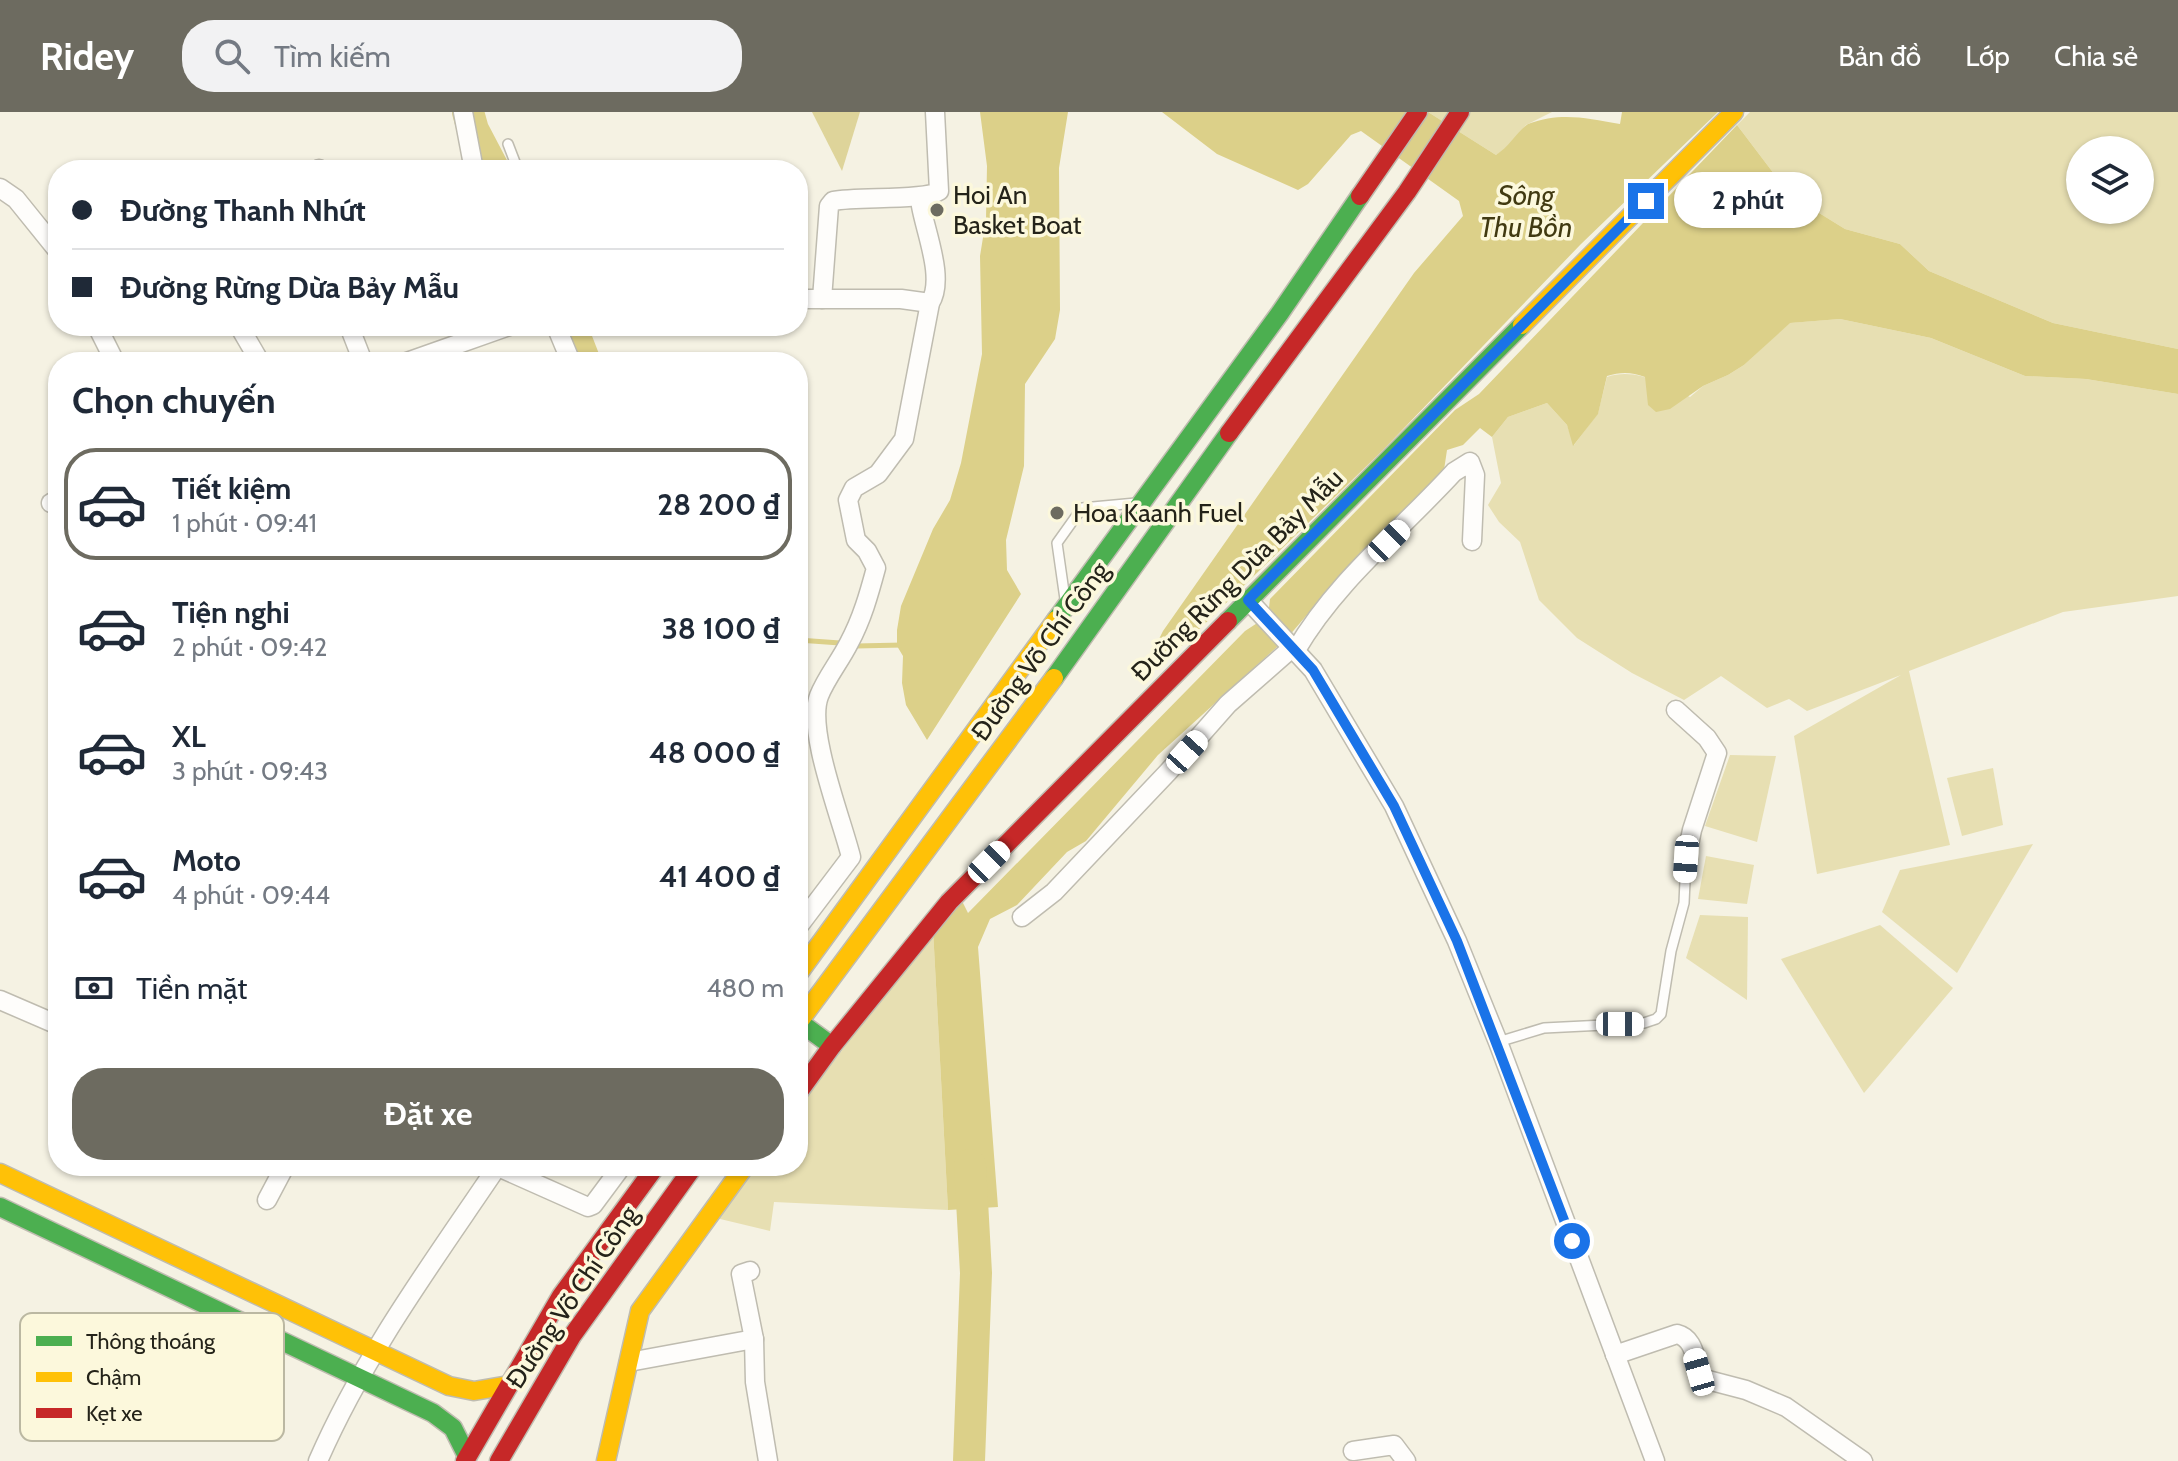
<!DOCTYPE html>
<html lang="vi">
<meta charset="utf-8">
<style>
body{margin:0;font-family:Cabin,sans-serif;background:#f2f2f3;color:#1f2937;height:100vh;display:flex;flex-direction:column;font-size:30px;white-space:nowrap}
*{box-sizing:border-box;margin:0}
p{font-size:26px;color:#747a83}
.icon{flex:none;width:44px;height:44px;fill:none;stroke:currentColor;stroke-width:2;stroke-linecap:round;stroke-linejoin:round}
.map{position:relative;flex:1;overflow:hidden}
.details{position:absolute;left:48px;top:240px;width:760px;height:824px;display:flex;flex-direction:column;background:#fff;border-radius:32px;box-shadow:0 2px 6px #0004}
.details>*{flex:none}
.top-card{position:absolute;left:48px;top:48px;width:760px;height:176px;border-radius:32px;box-shadow:0 2px 6px #0004;display:grid;align-content:center;height:176px;padding:0 24px;background:#fff}
.controls{position:absolute;left:2066px;top:24px;display:grid;gap:16px}
.controls a{display:grid;place-items:center;width:88px;height:88px;border-radius:50%;background:#fff;box-shadow:0 2px 6px #0004;font-size:40px}
.end{position:absolute;width:36px;height:36px;margin:-18px;border:10px solid #1a73e8;background:#fff;box-shadow:0 0 0 4px #fff}
.from{border-radius:50%}
.bubble{position:absolute;height:56px;border-radius:28px;background:#fff;box-shadow:0 2px 6px #0004;font-size:26px;font-weight:700;line-height:56px;text-align:center}
.car{position:absolute;width:24px;height:48px;margin:-24px -12px;border-radius:10px;box-shadow:0 0 6px 2px #0007;background:linear-gradient(#fff 24%,#345 0 40%,#fff 0 76%,#345 0 86%,#fff 0)}
.top-card b{display:flex;align-items:center;gap:28px;height:76px;font-size:30px}
.top-card b+b{border-top:2px solid #e0e1e3}
.top-card i{width:20px;height:20px;background:#1f2937}
ul{padding:0;list-style:none}
li{display:flex;align-items:center;gap:24px;height:112px;margin:0 16px 12px;padding:0 8px;border:4px solid transparent;border-radius:32px}
li div{flex:1}
li b{display:block;font-size:30px}
li em{font-style:normal;font-weight:700}
li.active{border-color:#6d6b60}
li>.icon{width:72px;height:72px;stroke-width:1.5}
h2{padding:0 24px;font-size:36px;line-height:96px}
.pay{display:flex;align-items:center;gap:20px;height:88px;padding:0 24px;font-size:30px}
.pay p{margin-inline-start:auto}
.cta{display:flex;gap:16px;margin-top:auto;padding:16px 24px}
.cta a{flex:1;height:92px;border-radius:32px;background:#6d6b60;color:#fff;font-size:32px;font-weight:700;line-height:92px;text-align:center}
header{display:flex;align-items:center;gap:48px;box-sizing:border-box;height:112px;padding:0 40px;background:#6d6b60;color:#fff}
header strong{font-size:38px}
nav{display:flex;gap:44px;margin-inline-start:auto;font-size:28px}
.search{width:560px;height:72px;background:#f2f2f3;display:flex;align-items:center;gap:20px;box-sizing:border-box;padding:0 28px;border-radius:32px;color:#747a83;font-size:30px}
.map>svg:first-child{display:block}
</style>
<header>
<strong>Ridey</strong>
<div class="search"><svg class="icon" aria-label="search" viewBox="0 0 24 24"><circle cx="10" cy="10" r="6"/><path d="M15 15l6 6"/></svg>Tìm kiếm</div>
<nav><a>Bản đồ</a><a>Lớp</a><a>Chia sẻ</a></nav>
</header>
<div class="map">
<svg width="2178" height="1349" viewBox="0 0 2178 1349">
<rect width="100%" height="100%" fill="#f5f2e3"/>
<g fill="#e7dfb2" fill-rule="evenodd">
<path d="M1428,0H1552L1526,13L1508,36L1496,43Z"/>
<path d="M1750,0H2178V237L2053,211L1929,159L1900,132L1845,117L1790,83L1737,13ZM2080,38H2140V98H2080Z"/>
<path d="M1840,207L1931,226L2025,264L2086,267L2178,282V484L2063,500L1909,559L1950,733L1817,762L1794,624L1901,563L1807,599L1789,587L1767,596L1721,564L1684,588L1632,561L1577,526L1539,488L1520,430L1499,410L1488,393L1501,371L1492,325L1508,305L1547,291L1567,313L1574,333L1598,301L1607,265C1637,255 1663,273 1690,285L1703,274L1728,263L1744,253L1789,211Z"/>
<path d="M1730,643L1776,644L1757,730L1705,714Z"/>
<path d="M1993,656L2003,713L1962,724L1947,666Z"/>
<path d="M2033,732L1957,861L1882,800L1900,758Z"/>
<path d="M1706,744L1754,753L1747,792L1698,787Z"/>
<path d="M1700,803L1748,805L1747,888L1686,846Z"/>
<path d="M1880,813L1953,876L1864,981L1781,847Z"/>
<path d="M933,817L948,1098L774,1090L770,1119L716,1106L755,1054H798V997Z"/>
</g>
<path fill="#ded49a" d="M812,0H860L842,59Z"/>
<g fill="#dcd089">
<path d="M980,0H1068L1059,56L1060,198L1055,227L1025,272L1024,354L1006,428L1007,458L1021,482L927,628L906,593L902,571L903,544L897,534V518L901,494L933,417L950,388L961,351L982,242L980,144L986,107L987,54Z"/>
<path d="M1162,0H1428L1496,43C1509,35 1516,21 1528,12C1561,0 1585,6 1620,12L1622,0H1718L1581,132L1383,338L1183,533L1166,542L1157,531L1163,519L1414,161L1463,104L1459,89L1361,19L1351,23L1308,72L1298,78L1217,42Z"/>
<path d="M1737,13L1790,83L1845,117L1900,132L1929,159L2053,211L2178,237V282L2086,267L2025,264L1931,226L1840,207L1790,211L1744,253L1728,263L1703,274L1670,297L1656,300L1648,293L1645,265C1631,260 1621,260 1607,264L1598,302L1573,334L1567,313L1547,291L1508,305L1492,325L1480,316L1463,333L1447,338L1444,358L1348,455L1288,525L1158,643L1086,729L1067,740L1017,793L990,807L978,835L998,1095L948,1098L933,817L960,785L968,801L1245,519L1268,504L1270,487L1455,298L1479,282Z"/>
</g>
<g fill="none" stroke-linecap="round" stroke-linejoin="round">
<g stroke="#dcd089" stroke-width="5">
<path d="M798,528L840,531"/>
<path d="M856,534L903,533"/>
</g>
<g stroke="#dcd089" stroke-width="32">
<path d="M468,0L473,18L494,58"/>
<path d="M571,214L585,250"/>
<path d="M969,1349L976,1161L970,1053"/>
</g>
<defs>
<g id="lane">
<path d="M508,32L518,58"/>
<path d="M1065,487L1057,431L1082,396L1136,391"/>
<path d="M1498,930L1544,916L1644,911L1656,907L1661,902L1671,839L1684,791L1686,747"/>
</g>
<g id="street">
<path d="M463,0L474,58"/>
<path d="M319,57L320,58"/>
<path d="M0,76L16,87L58,139"/>
<path d="M798,187H901L930,191"/>
<path d="M822,187L829,94L833,89C857,84 925,89 939,79L935,0"/>
<path d="M97,214L115,250"/>
<path d="M239,214L260,250"/>
<path d="M349,214L363,250"/>
<path d="M556,214L571,250"/>
<path d="M407,250L509,214"/>
<path d="M51,391L58,388"/>
<path d="M1248,488L1313,558L1394,694L1457,829L1498,930L1655,1349"/>
<path d="M1296,538C1336,469 1401,418 1454,360L1470,350L1475,363L1472,429"/>
<path d="M1676,598L1707,626L1717,641L1692,718L1686,747"/>
<path d="M1022,805L1054,780L1168,660L1228,592L1293,535"/>
<path d="M798,815L851,745C842,708 806,618 819,584C826,566 840,549 849,531C862,507 869,482 876,456L867,439L856,428L848,388L854,376L878,362L904,327L930,191C945,167 926,122 921,94L923,85"/>
<path d="M0,888L58,913"/>
<path d="M496,1054L588,1095L593,1093L622,1054"/>
<path d="M267,1088L285,1054"/>
<path d="M750,1159L741,1162L754,1227L755,1270L768,1349"/>
<path d="M1615,1243L1677,1222C1697,1227 1694,1252 1704,1267L1746,1278L1786,1295L1863,1349"/>
<path d="M629,1250L754,1227"/>
<path d="M1353,1339L1394,1333L1406,1349"/>
<path d="M318,1349C364,1243 433,1150 497,1055"/>
</g>
<g id="fast">
<path d="M1056,508L1280,201L1360,84"/>
<path d="M1228,509L1522,213"/>
<path d="M1054,566L1229,321"/>
<path d="M798,909L832,934"/>
<path d="M0,1095L433,1301L453,1316L467,1344"/>
</g>
<g id="slow">
<path d="M1522,213L1734,0"/>
<path d="M798,862L1056,508"/>
<path d="M798,911L1054,566"/>
<path d="M0,1061L449,1274L474,1279L509,1273"/>
<path d="M606,1349L640,1199L745,1054"/>
</g>
<g id="jam">
<path d="M1360,84L1418,0"/>
<path d="M1229,321L1407,80L1460,0"/>
<path d="M798,981L832,934L949,790L1228,509"/>
<path d="M465,1349L561,1184L656,1054"/>
<path d="M499,1349L572,1224L694,1054"/>
</g>
</defs>
<use href="#lane" stroke="#bfbcb0" stroke-width="12"/>
<use href="#street" stroke="#bfbcb0" stroke-width="21"/>
<use href="#fast" stroke="#bfbcb0" stroke-width="21"/>
<use href="#slow" stroke="#bfbcb0" stroke-width="21"/>
<use href="#jam" stroke="#bfbcb0" stroke-width="21"/>
<use href="#lane" stroke="#fefdfb" stroke-width="9"/>
<use href="#street" stroke="#fefdfb" stroke-width="18"/>
<use href="#fast" stroke="#4caf50" stroke-width="18"/>
<use href="#slow" stroke="#ffc107" stroke-width="18"/>
<use href="#jam" stroke="#c62828" stroke-width="18"/>
</g>
<g fill="none" stroke-linecap="round" stroke-linejoin="round">
<path stroke="#1a73e8" stroke-width="10" d="M1572,1129L1457,829L1394,694L1313,558L1248,488L1646,89"/>
</g>
<g fill="#6d6b60" stroke="#fcf8dc" stroke-width="3">
<circle cx="937" cy="98" r="8"/>
<circle cx="1057" cy="401" r="8"/>
</g>
<g text-anchor="middle" stroke-width="7" stroke-linejoin="round" paint-order="stroke">
<g font-size="26" fill="#242319" stroke="#fcf8dc" text-anchor="start">
<text x="953" y="92">Hoi An<tspan x="953" dy="30">Basket Boat</tspan></text>
<text x="1073" y="410">Hoa Kaanh Fuel</text>
</g>
<g font-size="26" fill="#242319" stroke="#fcf8dc">
<text transform="translate(1237 463) rotate(-45)" y="9">Đường Rừng Dừa Bảy Mẫu</text>
<text transform="translate(1040 539) rotate(-54)" y="9">Đường Võ Chí Công</text>
<text transform="translate(572 1185) rotate(-56)" y="9">Đường Võ Chí Công</text>
</g>
<g font-size="28" font-style="italic" fill="#413a12" stroke="#fcf8dc">
<text x="1526" y="93">Sông<tspan x="1526" dy="32">Thu Bồn</tspan></text>
</g>
</g>
<rect x="20" y="1201" width="264" height="128" rx="12" fill="#fcf8dc" stroke="#bbb8a2" stroke-width="2"/>
<rect x="36" y="1224" width="36" height="10" fill="#4caf50"/>
<rect x="36" y="1260" width="36" height="10" fill="#ffc107"/>
<rect x="36" y="1296" width="36" height="10" fill="#c62828"/>
<g font-size="22" fill="#242319">
<text x="86" y="1237">Thông thoáng</text>
<text x="86" y="1273">Chậm</text>
<text x="86" y="1309">Kẹt xe</text>
</g>
</svg>
<div class="controls">
<a><svg class="icon" aria-label="layers" viewBox="0 0 24 24"><path d="M12 4l9 5-9 5-9-5zM3 14l9 5 9-5"/></svg></a>
</div>
<i class="end from" style="left:1572px;top:1129px"></i>
<i class="end" style="left:1646px;top:89px"></i>
<div class="bubble" style="left:1674px;top:60px;width:148px">2 phút</div>
<i class="car" style="left:1389px;top:429px;rotate:45deg"></i>
<i class="car" style="left:1187px;top:640px;rotate:42deg"></i>
<i class="car" style="left:1686px;top:747px;rotate:184deg"></i>
<i class="car" style="left:989px;top:750px;rotate:45deg"></i>
<i class="car" style="left:1620px;top:912px;rotate:90deg"></i>
<i class="car" style="left:1699px;top:1260px;rotate:344deg"></i>
<div class="top-card">
<b><i class="from"></i>Đường Thanh Nhứt</b>
<b><i></i>Đường Rừng Dừa Bảy Mẫu</b>
</div>
<section class="details">
<h2>Chọn chuyến</h2>
<ul>
<li class="active"><svg class="icon" aria-label="car" viewBox="0 0 24 24"><path d="M5 17H2v-5l4-1 3-4h7l3 4 3 1v5h-3M9 17h6M6 11h13"/><circle cx="7" cy="17" r="2"/><circle cx="17" cy="17" r="2"/></svg><div><b>Tiết kiệm</b><p>1 phút · 09:41</p></div><em>28 200 ₫</em></li>
<li><svg class="icon" aria-label="car" viewBox="0 0 24 24"><path d="M5 17H2v-5l4-1 3-4h7l3 4 3 1v5h-3M9 17h6M6 11h13"/><circle cx="7" cy="17" r="2"/><circle cx="17" cy="17" r="2"/></svg><div><b>Tiện nghi</b><p>2 phút · 09:42</p></div><em>38 100 ₫</em></li>
<li><svg class="icon" aria-label="car" viewBox="0 0 24 24"><path d="M5 17H2v-5l4-1 3-4h7l3 4 3 1v5h-3M9 17h6M6 11h13"/><circle cx="7" cy="17" r="2"/><circle cx="17" cy="17" r="2"/></svg><div><b>XL</b><p>3 phút · 09:43</p></div><em>48 000 ₫</em></li>
<li><svg class="icon" aria-label="car" viewBox="0 0 24 24"><path d="M5 17H2v-5l4-1 3-4h7l3 4 3 1v5h-3M9 17h6M6 11h13"/><circle cx="7" cy="17" r="2"/><circle cx="17" cy="17" r="2"/></svg><div><b>Moto</b><p>4 phút · 09:44</p></div><em>41 400 ₫</em></li>
</ul>
<div class="pay"><svg class="icon" aria-label="cash" viewBox="0 0 24 24"><path d="M3 7h18v10H3z"/><circle cx="12" cy="12" r="2"/></svg>Tiền mặt<p>480 m</p></div>
<div class="cta"><a>Đặt xe</a></div>
</section>
</div>
